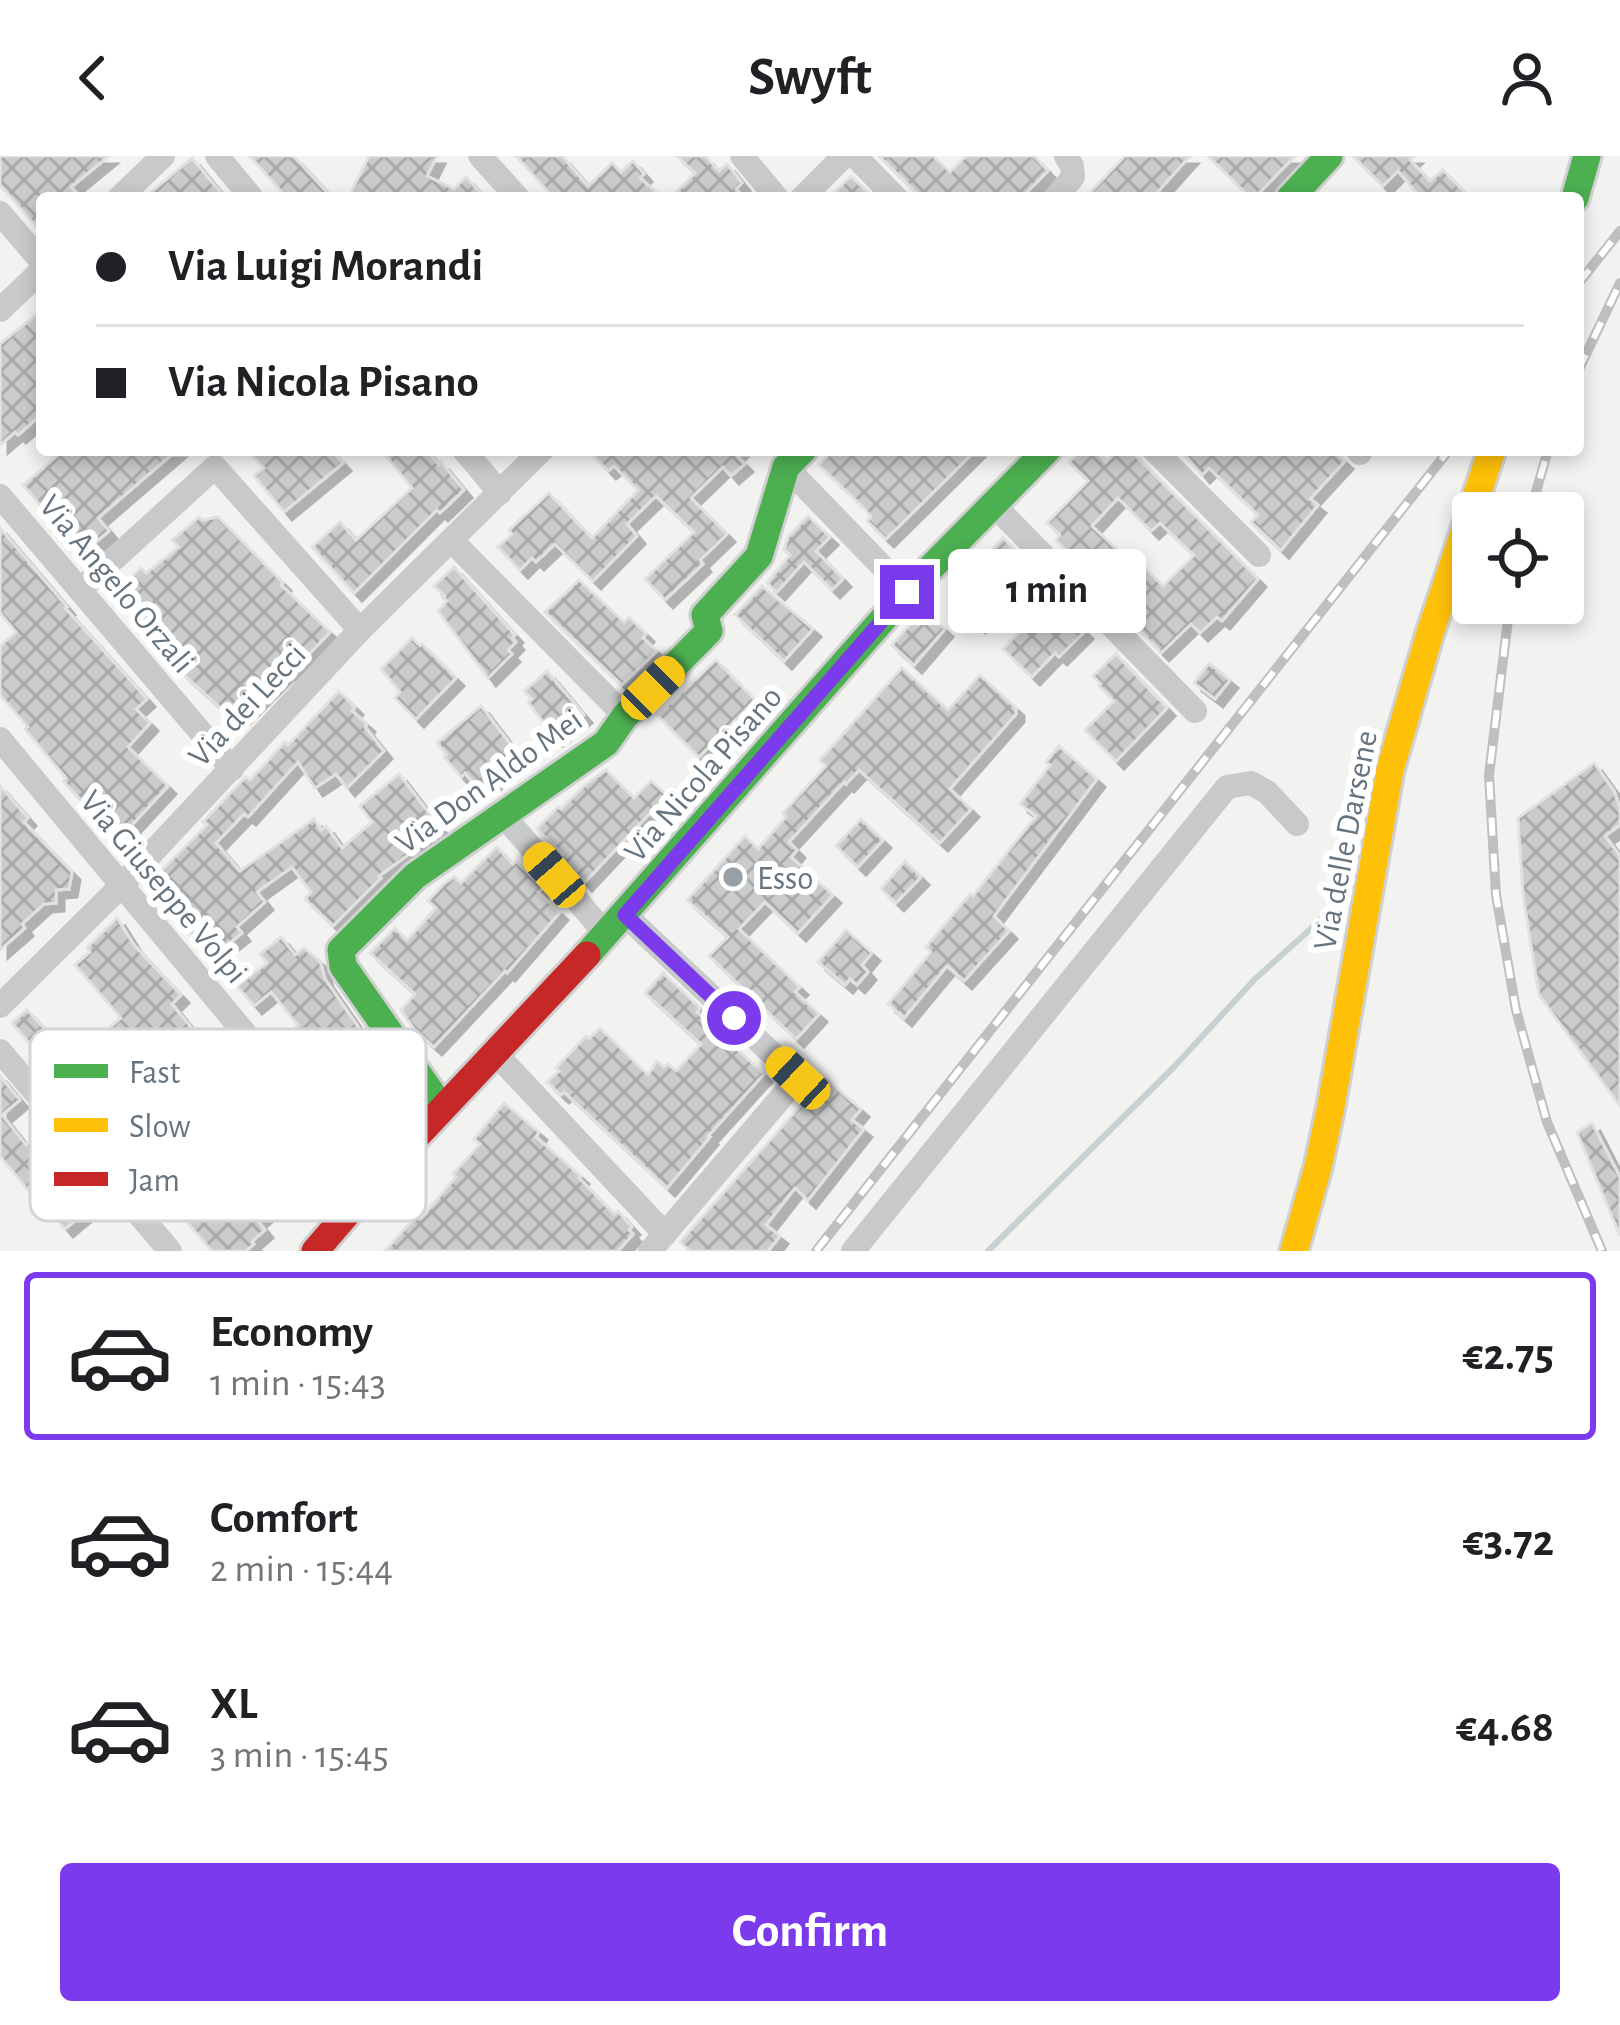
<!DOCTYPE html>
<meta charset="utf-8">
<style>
body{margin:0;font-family:"Alegreya Sans",sans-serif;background:#f2f2f2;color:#202124;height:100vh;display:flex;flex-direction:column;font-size:45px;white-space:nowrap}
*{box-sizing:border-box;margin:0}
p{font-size:39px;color:#757577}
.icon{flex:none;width:66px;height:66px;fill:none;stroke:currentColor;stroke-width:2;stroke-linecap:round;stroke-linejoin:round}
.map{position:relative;height:1095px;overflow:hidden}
.drawer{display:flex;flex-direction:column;background:#fff;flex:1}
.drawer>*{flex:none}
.banner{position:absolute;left:36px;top:36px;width:1548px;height:264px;border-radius:12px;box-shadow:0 6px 18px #0003;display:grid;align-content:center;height:264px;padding:0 60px;background:#fff}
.buttons{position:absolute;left:1452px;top:336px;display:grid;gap:24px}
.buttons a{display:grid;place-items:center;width:132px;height:132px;border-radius:12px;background:#fff;box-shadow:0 6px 18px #0003;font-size:60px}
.end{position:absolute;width:54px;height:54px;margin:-27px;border:15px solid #7c3aed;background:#fff;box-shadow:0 0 0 6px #fff}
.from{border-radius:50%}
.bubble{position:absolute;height:84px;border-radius:12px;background:#fff;box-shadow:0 6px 18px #0003;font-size:39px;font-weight:700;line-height:84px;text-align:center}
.car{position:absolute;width:36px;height:72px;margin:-36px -18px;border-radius:15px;box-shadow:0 0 9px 3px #0007;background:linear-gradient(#f5c518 24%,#345 0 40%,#f5c518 0 76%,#345 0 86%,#f5c518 0)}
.banner b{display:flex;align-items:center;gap:42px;height:114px;font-size:45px}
.banner b+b{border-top:3px solid #e0e0e0}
.banner i{width:30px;height:30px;background:#202124}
ul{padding:21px 0 0;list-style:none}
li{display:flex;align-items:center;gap:36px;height:168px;margin:0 24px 18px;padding:0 36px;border:6px solid transparent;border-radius:12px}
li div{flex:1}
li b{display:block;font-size:45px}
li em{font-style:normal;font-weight:700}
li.on{border-color:#7c3aed}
li>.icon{width:108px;height:108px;stroke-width:1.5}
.action{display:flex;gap:24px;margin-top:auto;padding:24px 60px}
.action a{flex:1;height:138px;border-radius:12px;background:#7c3aed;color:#fff;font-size:48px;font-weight:700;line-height:138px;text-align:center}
header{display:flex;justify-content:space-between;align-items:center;height:156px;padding:0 60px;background:#fff;font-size:54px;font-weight:700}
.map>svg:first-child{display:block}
</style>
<header><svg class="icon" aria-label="back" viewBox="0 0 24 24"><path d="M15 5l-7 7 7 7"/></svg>Swyft<svg class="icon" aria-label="person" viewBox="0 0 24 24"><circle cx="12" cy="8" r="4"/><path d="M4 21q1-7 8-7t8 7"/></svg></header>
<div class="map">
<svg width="1620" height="1095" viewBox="0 0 1620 1095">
<defs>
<pattern id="building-cross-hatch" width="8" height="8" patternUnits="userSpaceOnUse" patternTransform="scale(3)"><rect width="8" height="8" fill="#cacbcb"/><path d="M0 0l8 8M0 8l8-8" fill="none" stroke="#a8a9aa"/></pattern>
<filter id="shadow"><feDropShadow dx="8" dy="8" stdDeviation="0" flood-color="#0004"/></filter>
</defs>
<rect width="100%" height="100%" fill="#f2f2f1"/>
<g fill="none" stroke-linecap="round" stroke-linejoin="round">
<path stroke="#c7d0d2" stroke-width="6" d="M988,1095L1173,912L1255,823L1335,751"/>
</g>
<g fill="url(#building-cross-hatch)" stroke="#e1e1e0" stroke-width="3" fill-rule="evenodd" filter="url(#shadow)">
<path d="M0,0H109L71,31L81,42H42V77L0,29Z"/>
<path d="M250,0H294L332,42H287Z"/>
<path d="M369,0H437L427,20L454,33L466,21L485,42H348Z"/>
<path d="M516,0H562L588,30L612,7L621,16L633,5L644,18L640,22L663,42H554Z"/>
<path d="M677,0H705L719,15L727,8L742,27L736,33L745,42H670L695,17Z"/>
<path d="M879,0H933L950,16L966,0H1034L1048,15L1021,42H922Z"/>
<path d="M1125,0H1190L1152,42H1085Z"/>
<path d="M1208,0H1295L1254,42H1251Z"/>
<path d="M1353,0H1414L1410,4L1430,25L1443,14L1470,42H1411L1417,37L1398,15L1383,30Z"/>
<path d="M192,2L225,42H144Z"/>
<path d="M851,20L873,42H829Z"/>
<path d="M42,154V258L18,279L15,276L0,289V188Z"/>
<path d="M64,294H177L98,362L109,375L82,398L23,329Z"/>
<path d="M247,294H331L343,307L284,356L254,320L264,312Z"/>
<path d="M381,294H426L439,309L441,306L464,334L440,357L437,354L354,437L312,391L340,366L356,384L412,332Z"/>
<path d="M588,294H739L735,298L745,308L731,320L723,311L691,342L727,378L700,404L703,408L665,444L645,423L694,376L656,340L627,368L637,380L593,425L555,388L536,406L532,402L520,414L498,391L512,378L509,374L549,337L592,382L638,334L614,310L608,315Z"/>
<path d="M833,294H976L886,383L867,365L871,361L863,351L819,309Z"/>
<path d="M1082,294H1095L1106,306L1118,294H1130L1258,423L1222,465L1217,461L1200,477L1191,468L1161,497L1085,418L1088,415L1056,384L1060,379L1047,367L1088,325L1069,306ZM1118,342L1151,375L1160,367L1194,399L1163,430L1139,407L1135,411L1092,370Z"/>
<path d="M1181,294H1333L1345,305L1310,343L1318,349L1281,394L1251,366L1258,359L1209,312L1202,319Z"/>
<path d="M808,360L830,381L816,395L843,423L832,434L804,406L777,436L767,427L790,399L784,394L788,381Z"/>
<path d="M199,361L203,364L218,361L283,427L281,429L330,476L290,518L287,515L236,566L182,517L164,497L169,493L114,437L141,412L146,417L179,391L172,384Z"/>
<path d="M0,372L67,451L65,452L147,543L136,553L150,567L128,591L168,630L118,684L63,625L66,622L25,573L28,571L0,539V490L16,476L0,457Z"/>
<path d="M1003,382L1044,423L1041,426L1052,437L1049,440L1085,475L1059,501L1055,497L1032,521L1003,493L1027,468L1001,443L977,469L955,449L991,415L981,405Z"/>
<path d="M454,411L515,479L512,482L516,486L508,494L512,498L488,522L438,455L447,445L443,442L445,440L434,430Z"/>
<path d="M579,424L624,466L629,461L646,478L643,482L657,495L622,529L545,456Z"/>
<path d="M762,430L813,473L784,505L735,459Z"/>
<path d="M923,453L945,473L914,509L892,489Z"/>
<path d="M412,482L420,490L422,488L456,522L416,563L395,542L400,536L381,513Z"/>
<path d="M1116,498L1167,552L1116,605L1085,574L1114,545L1099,530L1101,528L1093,520Z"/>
<path d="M716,504L755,544L699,601L657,559Z"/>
<path d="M1209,507L1230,524L1215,543L1194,527Z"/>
<path d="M902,512L948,554L980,519L1016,552V558L950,633L971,653L940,687L859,614L846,628L844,626L789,686L797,694L791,701L833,739L798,777L765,746L739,773L800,831L795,836L819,858L796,883L709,800L728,781L687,744L745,680L758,693L786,661L783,657L826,610L820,604Z"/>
<path d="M547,515L584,559L555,582L528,546L532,543L524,535Z"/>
<path d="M339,535L355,551L352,555L367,568L365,571L384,595L347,632L336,618L315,632L298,606L248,661L244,658L216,687L240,715L314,663L321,674L326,670L342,692L372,666L360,650L399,618L442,674L379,720L381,722L333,770L305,743L311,736L292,711L257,736L265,746L237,771L242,777L211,802L147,729L207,669L203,666L240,627L246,621L250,624L285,586L288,589Z"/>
<path d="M481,550L521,602L491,627L489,625L479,634L465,617L461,621L444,601L447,599L437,587Z"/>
<path d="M1059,590L1097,623L994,760L1009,775L964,825L947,810L904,862L888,848L931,796L926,791L970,738L973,740L1036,660L1020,648L1050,609L1046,606Z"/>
<path d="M1594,607L1614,635L1620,652V669L1605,680L1620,700V950L1539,839L1523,739L1518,662Z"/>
<path d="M606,614L634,642L651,625L667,639L584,727L561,701L563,699L537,673L558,651L561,653L585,629Z"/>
<path d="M0,630L28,662L24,666L72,716L69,733L56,734V747L44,748L22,768L25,772L0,794Z"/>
<path d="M861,663L883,684L858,711L836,690Z"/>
<path d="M497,691L513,708L516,705L543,732L538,736L560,756L507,817L505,815L434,891L414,873L401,854L415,838L370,797L395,772L407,784L436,752L428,745L445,727L454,721L461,727Z"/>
<path d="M905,705L921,721L896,747L881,733Z"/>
<path d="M117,762L134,789L181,839L172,848L199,881L204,877L263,944L237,966L251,983L269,1006L299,981L322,1009L257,1064L265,1074L252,1085L254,1088L246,1095H212L128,998L121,1004L99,977L102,975L81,947L12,867L27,854L63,892L82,919L105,899L134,934L132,935L155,965L175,948L182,957L211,933L158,873L131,896L110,871L121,862L75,809L90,796L87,792Z"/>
<path d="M846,774L872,797L862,809L868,816L857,829L850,823L845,829L818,806Z"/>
<path d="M281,781L295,799L304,792L320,805L325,823L399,930L378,947L382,952L352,977L280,883L298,869L271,836L254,850L237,830L267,807L260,798Z"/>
<path d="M663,817L700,852L697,856L764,918L708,980L710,981L667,1032L564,936L561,939L547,926L559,915L556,912L586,880L589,883L600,872L648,919L657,905L664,911L668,908L676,915L701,888L645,837Z"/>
<path d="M0,920L20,944L2,959L26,989L36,981L90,1052L65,1073L30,1031L27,1033L0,1000Z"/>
<path d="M825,922L861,953L852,964L864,973L808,1044L795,1032L766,1069L780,1080L768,1095H690L680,1086Z"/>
<path d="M504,947L539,976L536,981L581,1020L579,1022L614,1058L618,1055L632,1071L629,1074L633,1078L618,1095H385L417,1059L421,1062L456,1021L453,1018L480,988L474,983Z"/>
<path d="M1592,967L1620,1021V1080L1577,976Z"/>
</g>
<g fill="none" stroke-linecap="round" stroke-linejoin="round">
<defs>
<g id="fast">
<path d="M1290,42L1329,0"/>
<path d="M1575,42L1587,0"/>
<path d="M587,799L907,436L1047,294"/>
<path d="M442,952L343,810L341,794L415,720L606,587L625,560L709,475L705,459L759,400L786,311L803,294"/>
</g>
<path id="slow" d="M1294,1095L1318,1011L1331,950L1390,614L1430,477L1492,294"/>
<path id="jam" d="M315,1095L384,1015L587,799"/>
</defs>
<use href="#fast" stroke="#d0d0d1" stroke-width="33"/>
<use href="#slow" stroke="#d0d0d1" stroke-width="33"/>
<use href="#jam" stroke="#d0d0d1" stroke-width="33"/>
<g stroke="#c8c9ca" stroke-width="24">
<path d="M217,0L252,42"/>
<path d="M480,0L518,42"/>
<path d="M742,0L777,42"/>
<path d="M855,0L896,42"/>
<path d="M119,42L163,0"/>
<path d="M802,42L844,0"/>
<path d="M1055,42L1073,21L1072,10L1066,0"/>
<path d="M0,57L42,106"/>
<path d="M0,154L42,114"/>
<path d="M464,294L500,337"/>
<path d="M1154,294L1259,399"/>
<path d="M1358,294L1360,297"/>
<path d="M786,311L907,436"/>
<path d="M0,340L232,613"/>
<path d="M993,348L1195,555"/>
<path d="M452,385L625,560"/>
<path d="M80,434L215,311L360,474"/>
<path d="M0,583L372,1030"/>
<path d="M503,659L606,778"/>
<path d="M625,759L798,922L650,1095"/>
<path d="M0,850L122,729L360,474L542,294"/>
<path d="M0,895L170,1095"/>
<path d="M495,897L665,1078"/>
<path d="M853,1095L1227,631L1251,627L1267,636L1297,668"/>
</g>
<use href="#fast" stroke="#4caf50" stroke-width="27"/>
<use href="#slow" stroke="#ffc107" stroke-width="27"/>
<use href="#jam" stroke="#c62828" stroke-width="27"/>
<defs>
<g id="rail">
<path d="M1578,128L1620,75"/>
<path d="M1578,215L1620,127"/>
<path d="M1530,357L1548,294"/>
<path d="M1510,447L1489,619L1496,739L1516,854L1547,966L1602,1095"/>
<path d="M816,1095L1449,294"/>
</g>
</defs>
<use href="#rail" stroke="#bdbfc0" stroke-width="10"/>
<use href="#rail" stroke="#fff" stroke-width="6" stroke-dasharray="18" stroke-linecap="butt"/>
</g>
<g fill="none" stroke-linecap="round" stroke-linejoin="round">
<path stroke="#7c3aed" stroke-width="15" d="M734,862L625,759L907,436"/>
</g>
<circle fill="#96a0a6" stroke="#fff" stroke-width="4.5" cx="733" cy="721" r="12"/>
<g text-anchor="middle" stroke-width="12" stroke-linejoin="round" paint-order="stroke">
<g font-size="33" fill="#65747e" stroke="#fff">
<text transform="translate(118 427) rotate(50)" y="12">Via Angelo Orzali</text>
<text transform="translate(246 548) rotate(-47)" y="12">Via dei Lecci</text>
<text transform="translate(702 617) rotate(-49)" y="12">Via Nicola Pisano</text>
<text transform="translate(488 624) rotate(-36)" y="12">Via Don Aldo Mei</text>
<text transform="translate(1344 684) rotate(-79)" y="12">Via delle Darsene</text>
<text transform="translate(165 730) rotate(50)" y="12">Via Giuseppe Volpi</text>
</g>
<g font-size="33" fill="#65747e" stroke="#fff" text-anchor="start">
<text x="757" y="733">Esso</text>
</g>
</g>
<rect x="30" y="873" width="396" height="192" rx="18" fill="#fff" stroke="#d1d5d8" stroke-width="3"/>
<rect x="54" y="908" width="54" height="14" fill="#4caf50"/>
<rect x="54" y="962" width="54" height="14" fill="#ffc107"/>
<rect x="54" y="1016" width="54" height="14" fill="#c62828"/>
<g font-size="33" fill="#65747e">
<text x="129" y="927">Fast</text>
<text x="129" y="981">Slow</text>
<text x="129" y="1035">Jam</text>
</g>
</svg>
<div class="buttons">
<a><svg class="icon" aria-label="locate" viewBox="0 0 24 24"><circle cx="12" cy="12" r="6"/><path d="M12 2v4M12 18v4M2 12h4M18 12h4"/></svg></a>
</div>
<i class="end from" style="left:734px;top:862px"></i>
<i class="end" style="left:907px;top:436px"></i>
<div class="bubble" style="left:948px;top:393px;width:198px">1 min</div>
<i class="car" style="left:653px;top:532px;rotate:45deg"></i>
<i class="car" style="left:554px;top:719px;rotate:319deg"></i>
<i class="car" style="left:798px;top:922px;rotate:313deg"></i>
<div class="banner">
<b><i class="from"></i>Via Luigi Morandi</b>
<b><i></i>Via Nicola Pisano</b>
</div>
</div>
<section class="drawer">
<ul>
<li class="on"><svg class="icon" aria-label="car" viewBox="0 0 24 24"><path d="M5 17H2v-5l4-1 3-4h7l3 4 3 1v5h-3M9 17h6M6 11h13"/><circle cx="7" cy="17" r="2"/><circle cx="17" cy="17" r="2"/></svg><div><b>Economy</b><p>1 min · 15:43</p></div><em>€2.75</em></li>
<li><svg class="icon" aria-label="car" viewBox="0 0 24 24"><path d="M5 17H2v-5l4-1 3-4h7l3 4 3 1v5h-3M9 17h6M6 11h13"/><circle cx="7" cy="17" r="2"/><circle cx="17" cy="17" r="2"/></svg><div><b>Comfort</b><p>2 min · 15:44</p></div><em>€3.72</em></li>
<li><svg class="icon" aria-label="car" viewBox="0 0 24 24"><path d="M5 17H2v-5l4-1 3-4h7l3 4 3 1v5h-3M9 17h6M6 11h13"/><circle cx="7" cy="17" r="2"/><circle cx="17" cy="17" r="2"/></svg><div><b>XL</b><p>3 min · 15:45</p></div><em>€4.68</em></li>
</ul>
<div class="action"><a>Confirm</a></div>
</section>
